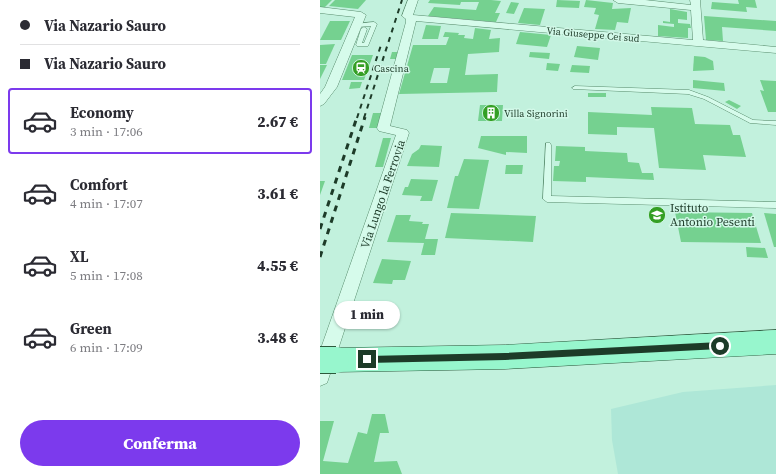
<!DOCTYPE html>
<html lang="it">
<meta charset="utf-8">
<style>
body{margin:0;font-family:"Source Serif 4",serif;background:#f7f7f7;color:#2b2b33;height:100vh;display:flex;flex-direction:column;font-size:15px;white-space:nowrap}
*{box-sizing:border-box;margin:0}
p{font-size:13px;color:#7c7c81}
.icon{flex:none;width:22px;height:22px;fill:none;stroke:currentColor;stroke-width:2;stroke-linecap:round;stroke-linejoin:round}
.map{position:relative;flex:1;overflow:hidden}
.side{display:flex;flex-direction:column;background:#fff;width:320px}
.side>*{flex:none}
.banner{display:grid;align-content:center;height:88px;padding:0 20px;background:#fff}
.end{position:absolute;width:18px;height:18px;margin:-9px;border:5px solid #1d3b28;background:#fff;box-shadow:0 0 0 2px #fff}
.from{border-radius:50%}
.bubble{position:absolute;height:28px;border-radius:14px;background:#fff;box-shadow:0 1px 3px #0004;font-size:13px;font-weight:800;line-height:28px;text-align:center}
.banner b{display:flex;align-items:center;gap:14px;height:38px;font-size:15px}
.banner b+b{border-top:1px solid #e1e1e2}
.banner i{width:10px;height:10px;background:#2b2b33}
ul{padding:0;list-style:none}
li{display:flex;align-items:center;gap:12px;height:66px;margin:0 8px 6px;padding:0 12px;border:2px solid transparent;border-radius:4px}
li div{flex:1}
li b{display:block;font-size:15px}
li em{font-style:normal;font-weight:800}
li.active{border-color:#7c3aed}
li>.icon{width:36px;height:36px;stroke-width:1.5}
.cta{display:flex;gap:8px;margin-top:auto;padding:8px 20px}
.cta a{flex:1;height:46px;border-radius:24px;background:#7c3aed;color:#fff;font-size:16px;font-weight:800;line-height:46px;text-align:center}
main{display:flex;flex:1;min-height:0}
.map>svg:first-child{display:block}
</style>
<main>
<section class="side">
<div class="banner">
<b><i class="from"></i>Via Nazario Sauro</b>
<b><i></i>Via Nazario Sauro</b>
</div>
<ul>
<li class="active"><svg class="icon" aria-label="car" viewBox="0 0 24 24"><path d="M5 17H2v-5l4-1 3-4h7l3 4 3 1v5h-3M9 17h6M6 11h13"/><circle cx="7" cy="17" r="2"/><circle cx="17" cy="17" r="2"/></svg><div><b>Economy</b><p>3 min · 17:06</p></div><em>2.67 €</em></li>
<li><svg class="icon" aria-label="car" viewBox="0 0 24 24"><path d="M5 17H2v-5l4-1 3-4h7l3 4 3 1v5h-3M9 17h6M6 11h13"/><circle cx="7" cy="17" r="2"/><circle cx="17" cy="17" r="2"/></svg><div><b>Comfort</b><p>4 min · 17:07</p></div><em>3.61 €</em></li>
<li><svg class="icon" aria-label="car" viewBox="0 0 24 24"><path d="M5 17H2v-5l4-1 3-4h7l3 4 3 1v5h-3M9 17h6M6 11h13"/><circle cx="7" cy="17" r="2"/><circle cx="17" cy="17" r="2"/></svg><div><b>XL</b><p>5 min · 17:08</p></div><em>4.55 €</em></li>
<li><svg class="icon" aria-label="car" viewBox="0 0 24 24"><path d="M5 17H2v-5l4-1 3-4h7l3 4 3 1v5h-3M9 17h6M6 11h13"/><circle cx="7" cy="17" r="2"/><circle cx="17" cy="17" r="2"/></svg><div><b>Green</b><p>6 min · 17:09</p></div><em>3.48 €</em></li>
</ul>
<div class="cta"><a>Conferma</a></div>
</section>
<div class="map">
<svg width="456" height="474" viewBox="0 0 456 474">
<rect width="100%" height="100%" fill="#c2f1dd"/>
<path fill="#aee7d7" d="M456,385V474H298L292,440L291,409L363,392Z"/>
<g fill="#75d190" fill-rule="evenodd">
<path d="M0,0H12L4,8H0Z"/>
<path d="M15,0H46L38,9L9,6Z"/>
<path d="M110,0H171L181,1L175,13H180L176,22L108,16L114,7L156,10L159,2H141L140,5L108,3Z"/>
<path d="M237,0L260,1L259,8L236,7Z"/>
<path d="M266,0L293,3L292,9L311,8L308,23L297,22L295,30L275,29L279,15L274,14L276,8L264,7Z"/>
<path d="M418,0H435L437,8L426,7L427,12L391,9L392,2L419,4Z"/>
<path d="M191,2L199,3L194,14L186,13Z"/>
<path d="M204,8L225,9L220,25L198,23Z"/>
<path d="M350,9L367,12V20L358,19V23L370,24L371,28H368V38L338,36V25L354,27V24L343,23V21L350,22Z"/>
<path d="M384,16L456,21V31L402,27L403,41L386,40Z"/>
<path d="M10,21H30L21,40H0Z"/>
<path d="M106,25L121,26L118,39H102Z"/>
<path d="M155,28L171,30L169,39L180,38L179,52L148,54L145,75L178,74L177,92L79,94L93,45H126L129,37H123L125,32L139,33L138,35H145L144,38L153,39ZM114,68H130L127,83H110Z"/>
<path d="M200,32L231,35L227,47L196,44Z"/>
<path d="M15,44L6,64H0V45Z"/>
<path d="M257,46L280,48L278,60L254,57Z"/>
<path d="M72,52H78L77,59H70Z"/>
<path d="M210,52L230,53L229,59L209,57Z"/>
<path d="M32,55H53L44,80H22Z"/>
<path d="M374,56L385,57L393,61L394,70L373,71Z"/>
<path d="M227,63L240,64L238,71L226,70Z"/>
<path d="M0,65H7L0,79Z"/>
<path d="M252,65L270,66L269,73L250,72Z"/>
<path d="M373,80L404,83L405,91L373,88Z"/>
<path d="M440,80L456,81V112H448L440,90L444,91Z"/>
<path d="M31,82H42L40,88L29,89Z"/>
<rect x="268" y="93" width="18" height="4"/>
<path d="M409,100L421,106L417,109L405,102Z"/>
<path d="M160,105H183L182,121H158Z"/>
<path d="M331,107L372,108L375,124L410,125L413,135H420L426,157L383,155L386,170L339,168L334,128L297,127V135L268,134V112L332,115Z"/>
<path d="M53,113H62L58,128H49Z"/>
<path d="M161,136H207V153L186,152V155L158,148Z"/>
<path d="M63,138H71L63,167H55Z"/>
<path d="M101,145L122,146L119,167L87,166L92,154L99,149Z"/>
<path d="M236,146L265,147V151L307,153L308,162L319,163L322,173H333L334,180L266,177V182L233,181L234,166H239L240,161H235Z"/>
<path d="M144,159L169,160L159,209L127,208L135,176H138Z"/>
<path d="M186,165H203L202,174H185Z"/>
<path d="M91,179L118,180L112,201H100L102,196L82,195L85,187H88Z"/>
<path d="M0,181H5L0,195Z"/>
<path d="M355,212L432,213L441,243L361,242Z"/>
<path d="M131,213L216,216L213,242L125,238Z"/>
<path d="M444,213L456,214V247H454Z"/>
<path d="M76,215H91L89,221L103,222L102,224H109L105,239H118L115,255H101L104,243L67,242Z"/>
<path d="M426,247L445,248L448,258L427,257Z"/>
<path d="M62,259L91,261L85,280H73L72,284L53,283Z"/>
<path d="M52,414H65L69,433H60L54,462L77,461L82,474H0V421H14L3,461L28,463L38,432L47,434Z"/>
</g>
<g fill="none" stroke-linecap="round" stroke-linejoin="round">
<defs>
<g id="service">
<path d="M54,22L57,24L48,46H37L36,45L41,29L44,27L47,29L42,43H44L51,26L37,27L35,26V24Z"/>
<path d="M255,86L369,90L388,97L433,120L456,121V125L430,123L384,99L368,94L253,89L252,88Z"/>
<path d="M226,143H230L231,145V196L456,202V208L227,202L223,199Z"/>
</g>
<g id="minor">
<path d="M88,0H98L93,15L373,40L371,10L298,3L293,0H325L371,5L370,0H380L383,40L456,47V53L96,21L70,126L87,130L89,133L9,377L7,383L0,386V351L76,135L59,131L57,128L86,22V19L82,16Z"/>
<path d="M0,7L41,12L46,15L17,87L4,104L0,106V94L5,87L35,17L0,13Z"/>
</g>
<path id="primary" d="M456,330V354L185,369L16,372L7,369L3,360L7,351L16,348L185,345Z"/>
</defs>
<use href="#service" stroke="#588c6d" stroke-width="1"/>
<use href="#minor" stroke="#588c6d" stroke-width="1"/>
<use href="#primary" stroke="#2c593c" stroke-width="1"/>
<use href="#service" fill="#d6fbeb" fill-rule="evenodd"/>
<use href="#minor" fill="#d6fbeb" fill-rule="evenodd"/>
<use href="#primary" fill="#97f6cd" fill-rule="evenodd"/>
<g stroke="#1d3b28" stroke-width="2" stroke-dasharray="5 5" stroke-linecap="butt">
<path d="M37,118L62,42"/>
<path d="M44,118L82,0"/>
</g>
<g stroke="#1d3b28" stroke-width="3" stroke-dasharray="6 6" stroke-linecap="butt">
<path d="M0,229L37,117"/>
<path d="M0,257L45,117"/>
</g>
<defs>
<path id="primary-bridge" d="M0,360H16"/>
</defs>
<use href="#primary-bridge" stroke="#2c593c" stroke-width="28" stroke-linecap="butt"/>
<use href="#primary-bridge" stroke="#97f6cd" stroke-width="26"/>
</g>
<path fill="#1d3b28" d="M400,342L404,346L400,349L185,360L47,363L43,359L47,356L185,353Z"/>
<defs>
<symbol id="station-disc" viewBox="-11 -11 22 22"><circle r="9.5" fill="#349f24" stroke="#d2f8e8"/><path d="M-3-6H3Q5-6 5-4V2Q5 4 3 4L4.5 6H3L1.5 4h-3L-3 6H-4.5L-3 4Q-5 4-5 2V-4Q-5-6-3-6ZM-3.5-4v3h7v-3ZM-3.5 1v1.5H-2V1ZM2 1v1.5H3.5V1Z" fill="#fff"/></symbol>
<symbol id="building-disc" viewBox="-11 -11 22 22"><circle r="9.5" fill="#349f24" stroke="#d2f8e8"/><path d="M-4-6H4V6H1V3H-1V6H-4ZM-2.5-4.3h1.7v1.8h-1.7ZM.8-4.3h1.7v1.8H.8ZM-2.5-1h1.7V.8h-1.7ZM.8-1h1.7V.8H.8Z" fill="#fff"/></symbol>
<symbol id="school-disc" viewBox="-11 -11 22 22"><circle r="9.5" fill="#349f24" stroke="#d2f8e8"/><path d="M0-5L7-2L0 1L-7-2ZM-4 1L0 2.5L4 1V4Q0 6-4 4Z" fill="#fff"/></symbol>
</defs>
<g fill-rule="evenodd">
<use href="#station-disc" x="31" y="58" width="20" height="20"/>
<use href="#building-disc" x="161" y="103" width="20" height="20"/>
<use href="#school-disc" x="327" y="205" width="20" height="20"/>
</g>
<g text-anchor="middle" stroke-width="3" stroke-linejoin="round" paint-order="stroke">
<g font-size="10" fill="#1d3b28" stroke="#d2f8e8">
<text transform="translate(273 34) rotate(5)" y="4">Via Giuseppe Cei sud</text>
</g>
<g font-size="10" fill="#1d3b28" stroke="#d2f8e8" text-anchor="start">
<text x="54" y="72">Cascina</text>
<text x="184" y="117">Villa Signorini</text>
</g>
<g font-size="12" fill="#1d3b28" stroke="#d2f8e8">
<text transform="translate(63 194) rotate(-71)" y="4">Via Lungo la Ferrovia</text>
</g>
<g font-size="12" fill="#1d3b28" stroke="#d2f8e8" text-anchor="start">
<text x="350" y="212">Istituto<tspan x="350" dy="14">Antonio Pesenti</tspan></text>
</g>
</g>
</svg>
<i class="end from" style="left:400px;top:346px"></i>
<i class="end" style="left:47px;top:359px"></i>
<div class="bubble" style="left:14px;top:301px;width:66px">1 min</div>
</div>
</main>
